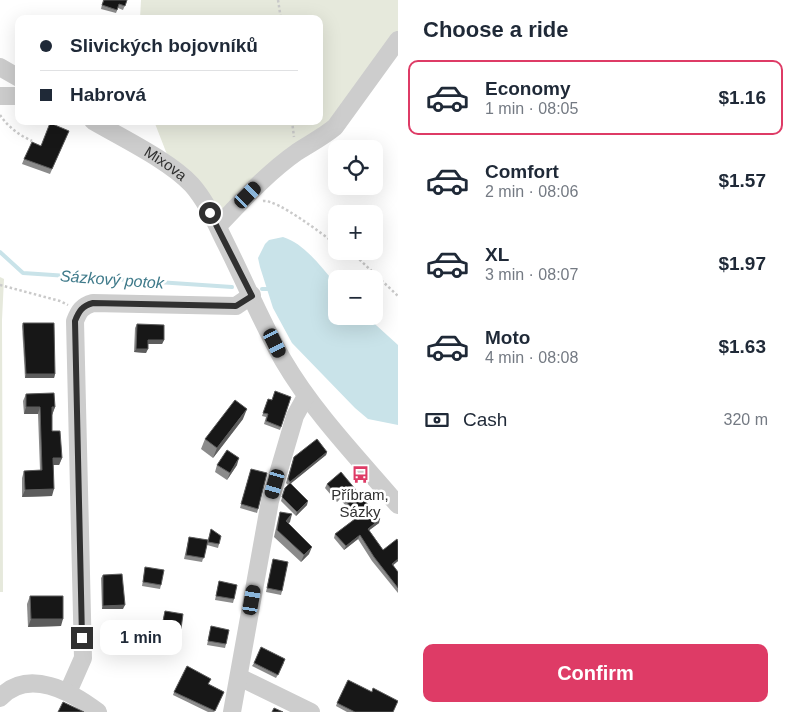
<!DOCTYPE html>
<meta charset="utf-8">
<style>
body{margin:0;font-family:Arial,sans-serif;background:#f2f2f3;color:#1f2937;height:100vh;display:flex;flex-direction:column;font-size:19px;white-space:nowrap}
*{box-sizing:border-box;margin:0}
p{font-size:16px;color:#747a83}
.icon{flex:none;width:28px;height:28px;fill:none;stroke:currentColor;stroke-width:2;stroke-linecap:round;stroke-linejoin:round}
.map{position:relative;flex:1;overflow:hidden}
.sheet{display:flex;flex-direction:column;background:#fff;width:395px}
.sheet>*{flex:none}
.hud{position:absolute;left:15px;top:15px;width:308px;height:110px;border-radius:10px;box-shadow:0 5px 20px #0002;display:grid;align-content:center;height:110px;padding:0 25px;background:#fff}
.tools{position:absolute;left:328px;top:140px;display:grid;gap:10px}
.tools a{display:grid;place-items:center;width:55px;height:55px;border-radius:10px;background:#fff;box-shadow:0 5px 20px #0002;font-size:25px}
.end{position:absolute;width:22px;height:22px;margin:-11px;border:6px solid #303030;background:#fff;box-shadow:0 0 0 2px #fff}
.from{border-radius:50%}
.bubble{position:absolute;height:35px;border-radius:10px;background:#fff;box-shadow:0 5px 20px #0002;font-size:16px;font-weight:700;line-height:35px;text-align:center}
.car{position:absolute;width:15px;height:30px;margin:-15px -8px;border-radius:6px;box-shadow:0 0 4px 1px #0007;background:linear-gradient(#222 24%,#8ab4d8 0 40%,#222 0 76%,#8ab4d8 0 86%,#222 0)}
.hud b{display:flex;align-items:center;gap:18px;height:48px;font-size:19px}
.hud b+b{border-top:1px solid #e0e1e3}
.hud i{width:12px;height:12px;background:#1f2937}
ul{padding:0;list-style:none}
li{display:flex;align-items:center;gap:15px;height:75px;margin:0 10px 8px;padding:0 15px;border:2px solid transparent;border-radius:10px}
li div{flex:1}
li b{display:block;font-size:19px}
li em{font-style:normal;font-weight:700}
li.active{border-color:#de3b66}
li>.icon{width:45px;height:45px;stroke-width:1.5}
h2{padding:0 25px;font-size:22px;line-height:60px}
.pay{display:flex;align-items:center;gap:12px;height:55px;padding:0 25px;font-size:19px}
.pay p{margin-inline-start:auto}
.primary-button{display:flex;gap:10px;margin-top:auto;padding:10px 25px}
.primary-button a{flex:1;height:58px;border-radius:10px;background:#de3b66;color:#fff;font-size:20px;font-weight:700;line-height:58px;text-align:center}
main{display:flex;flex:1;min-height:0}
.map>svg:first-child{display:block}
</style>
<main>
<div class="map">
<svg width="398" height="712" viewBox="0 0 398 712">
<rect width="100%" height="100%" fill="#fff"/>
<g fill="#e6e9dc">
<path d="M141,0H398V36L333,128L217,220L168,157L154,121H319V19H140Z"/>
<path d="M0,277L4,279L2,320L3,592H0Z"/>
</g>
<path fill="#c9e3e9" d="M283,237C305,244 321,267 336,284V316H366L398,345V425L368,419L355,408L292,343L273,308L260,267L258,258L265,244L269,240Z"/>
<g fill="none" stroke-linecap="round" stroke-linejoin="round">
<g stroke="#c9e3e9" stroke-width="4">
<path d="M0,252L23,273L232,287"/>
<path d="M262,289H271"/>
</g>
<g stroke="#cacaca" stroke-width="2.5" stroke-dasharray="2.5 2.5" stroke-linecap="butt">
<path d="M278,0L281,19"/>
<path d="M0,115C8,127 19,135 32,141"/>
<path d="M292,121L294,137"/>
<path d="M263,201C277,199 322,234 336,244"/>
<path d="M347,251L360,260L398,296"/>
<path d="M0,285L60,301L68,305"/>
</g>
<g stroke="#cdcdcd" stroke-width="18">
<path d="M0,67L19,78"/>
<path d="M0,96H19"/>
<path id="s1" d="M93,121C122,138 170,161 192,185C207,202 216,224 226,244C245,282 262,323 283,360C314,413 358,458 398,505"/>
<path d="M218,226C242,201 267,173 297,152C309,144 323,137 335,127L398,40"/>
<path d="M239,677L311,712"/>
<path d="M68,692L83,658L75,321C79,311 82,306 93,303L236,306L252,295"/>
<path d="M0,698C28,667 72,692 98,712"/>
<path d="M232,712L270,501L295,416L306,396"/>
</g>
</g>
<g fill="#8b8b8b">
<path d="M103,0H127L123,10L118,8L116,13L101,9Z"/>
<path d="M69,131L50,174L22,164L24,159L41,146Z"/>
<path d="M23,323L55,374L54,378H25L22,326Z"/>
<path d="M137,324L164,340L162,344H148L146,353L134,352L135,328Z"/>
<path d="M26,394L55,407L52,415V431L62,458L59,465H53L52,496L22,497V478L24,471L40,470L38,414H24L23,401Z"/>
<path d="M291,397L280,430L264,424L266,417L262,416L268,399L272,400Z"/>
<path d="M243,419L213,458L201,449L205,439Z"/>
<path d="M327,452L326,455L291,483L307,505L296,516L281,501L285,488L288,485L286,483L294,457Z"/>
<path d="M217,465H237L227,480L215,472Z"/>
<path d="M251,469L258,509L257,513L240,508Z"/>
<path d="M327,484L379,523L369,530L383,550L398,541V561L393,565L398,572V593L372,561L358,539L344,550L334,538L335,534L356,518L340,499L337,502L325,488Z"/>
<path d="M280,512L290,522L288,523L309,554L301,562L274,537L278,519Z"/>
<path d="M211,529L219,544L218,548L207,545L202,562L184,559L189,537L208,540Z"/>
<path d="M273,559L282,591L281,595L266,592Z"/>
<path d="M145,567L161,585L160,589L142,586Z"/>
<path d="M103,575L123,609H102L101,578Z"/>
<path d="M219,581L234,599L233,603L215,600Z"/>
<path d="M30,596L61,626L28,627L27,604Z"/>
<path d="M165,611L181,629L179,633L161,629Z"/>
<path d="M211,626L226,644L225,648L207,645Z"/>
<path d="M254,663H284L276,678L252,666Z"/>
<path d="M209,684L224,692L214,712H208L173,695L174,692Z"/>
<path d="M337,703L394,712H347L336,706Z"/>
</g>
<g fill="#5d5d5d">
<path d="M148,340H164L162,344H146Z"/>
<path d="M136,349H148L146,353L134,352Z"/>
<path d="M26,374H55L54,378H25Z"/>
<path d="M26,407H40L38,414H24Z"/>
<path d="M52,407H55L52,415H49Z"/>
<path d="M247,409L243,419L213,458L217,448Z"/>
<path d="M327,452L326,455L289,485L290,482Z"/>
<path d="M53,458H62L59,465H50Z"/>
<path d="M239,458L237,465L227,480L230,473Z"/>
<path d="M54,489L52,496L22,497L25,490Z"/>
<path d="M308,501L307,505L296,516L297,512Z"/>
<path d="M292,514L290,522L283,528L286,521Z"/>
<path d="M380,519L379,523L367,532L368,529Z"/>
<path d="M360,535L358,539L344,550L346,546Z"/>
<path d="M312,547L309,554L301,562L304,555Z"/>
<path d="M398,559V561L391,567L392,564Z"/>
<path d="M125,605L123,609H102L103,606Z"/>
<path d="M31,619H63L61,626L28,627Z"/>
</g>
<g fill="#171717" stroke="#5d5d5d">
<path d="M104,0H127L125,6L119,4L117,10L102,5Z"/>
<path d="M50,123L69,131L52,169L24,159L32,142L41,146Z"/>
<path d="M23,323H54L55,374H26Z"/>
<path d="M137,324L164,325V340H148V349H136Z"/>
<path d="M275,391L291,397L281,427L266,421L268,414L263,413L268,399L272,400Z"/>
<path d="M54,393L55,407H52V431H60L62,458H53L54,489L25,490L24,471L42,470L40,407H26V394Z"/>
<path d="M235,400L247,409L217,448L205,439Z"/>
<path d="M317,439L327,452L290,482L288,479L294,457Z"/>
<path d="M227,450L239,458L230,473L217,465Z"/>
<path d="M251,469L267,473L258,509L241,504Z"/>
<path d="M341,472L380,519L368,529L383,550L397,539L398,541V559L392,564L398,572V588L374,557L360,535L346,546L335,534L359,516L341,496L339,498L327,484Z"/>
<path d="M290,483L308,501L297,512L282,497L285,488Z"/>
<path d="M280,512L292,514L286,521L312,547L304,555L277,530Z"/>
<path d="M211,529L221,536L219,544L208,542Z"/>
<path d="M189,537L208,540L204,558L186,555Z"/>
<path d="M273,559L288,562L282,591L267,588Z"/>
<path d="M145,567L164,570L161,585L143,582Z"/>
<path d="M122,574L125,605L103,606V575Z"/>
<path d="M219,581L237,585L234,599L216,596Z"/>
<path d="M30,596H63V619H31Z"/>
<path d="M165,611L183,614L181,629L162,626Z"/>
<path d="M211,626L229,630L226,644L208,641Z"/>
<path d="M261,647L285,659L278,675L254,663Z"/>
<path d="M187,666L211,679L208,684L224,692L215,711L174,692Z"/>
<path d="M348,680L372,692L373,688L398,701L393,712H355L337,703Z"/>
<path d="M63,702L84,712H58Z"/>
<path d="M274,708L283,712H272Z"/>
</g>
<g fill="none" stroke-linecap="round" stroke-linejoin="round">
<path stroke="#303030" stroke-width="6" d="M82,638L75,321C79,311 82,306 93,303L236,306L252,296L210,213"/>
</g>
<defs>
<symbol id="bus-bare" viewBox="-9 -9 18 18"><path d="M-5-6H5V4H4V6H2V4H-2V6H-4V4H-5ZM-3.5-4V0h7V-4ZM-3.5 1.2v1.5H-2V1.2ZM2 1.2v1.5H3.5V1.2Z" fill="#de3b66" stroke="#fff" stroke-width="2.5" paint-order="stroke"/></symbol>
</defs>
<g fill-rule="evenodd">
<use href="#bus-bare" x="348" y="462" width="25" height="25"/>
</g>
<g text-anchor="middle" stroke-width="5" stroke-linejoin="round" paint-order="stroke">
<g font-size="15" fill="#303030" stroke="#fff">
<text dy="5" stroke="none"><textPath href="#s1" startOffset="84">Mixova</textPath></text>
</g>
<g font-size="15" fill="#303030" stroke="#fff">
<text x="360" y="500">Příbram,<tspan x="360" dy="17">Sázky</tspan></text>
</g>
<g font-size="16" font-style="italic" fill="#3f7a8a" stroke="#fff">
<text transform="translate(112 279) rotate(4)" y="6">Sázkový potok</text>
</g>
</g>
</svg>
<div class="tools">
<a><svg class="icon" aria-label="locate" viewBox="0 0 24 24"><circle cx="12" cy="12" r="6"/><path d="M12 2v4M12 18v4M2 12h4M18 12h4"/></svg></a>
<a>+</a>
<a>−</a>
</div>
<i class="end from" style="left:210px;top:213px"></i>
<i class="end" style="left:82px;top:638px"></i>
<div class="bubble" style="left:100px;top:620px;width:82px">1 min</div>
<i class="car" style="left:248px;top:195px;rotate:45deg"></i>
<i class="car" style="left:275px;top:343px;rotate:154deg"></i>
<i class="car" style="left:275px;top:484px;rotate:196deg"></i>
<i class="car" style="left:252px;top:600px;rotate:10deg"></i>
<div class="hud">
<b><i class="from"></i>Slivických bojovníků</b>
<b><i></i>Habrová</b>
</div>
</div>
<section class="sheet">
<h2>Choose a ride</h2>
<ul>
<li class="active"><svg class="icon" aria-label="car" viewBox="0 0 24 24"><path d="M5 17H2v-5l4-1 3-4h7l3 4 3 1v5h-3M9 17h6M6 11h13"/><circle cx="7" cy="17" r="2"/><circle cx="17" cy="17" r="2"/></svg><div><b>Economy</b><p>1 min · 08:05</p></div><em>$1.16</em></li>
<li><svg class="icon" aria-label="car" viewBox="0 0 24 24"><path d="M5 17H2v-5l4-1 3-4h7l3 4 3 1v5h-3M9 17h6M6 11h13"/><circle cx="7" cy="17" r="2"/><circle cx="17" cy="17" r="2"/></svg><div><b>Comfort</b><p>2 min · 08:06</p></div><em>$1.57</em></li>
<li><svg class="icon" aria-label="car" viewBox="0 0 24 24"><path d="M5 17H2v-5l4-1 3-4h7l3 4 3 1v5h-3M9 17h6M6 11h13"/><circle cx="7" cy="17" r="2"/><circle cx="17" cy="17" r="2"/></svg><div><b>XL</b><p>3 min · 08:07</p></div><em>$1.97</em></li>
<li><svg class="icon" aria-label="car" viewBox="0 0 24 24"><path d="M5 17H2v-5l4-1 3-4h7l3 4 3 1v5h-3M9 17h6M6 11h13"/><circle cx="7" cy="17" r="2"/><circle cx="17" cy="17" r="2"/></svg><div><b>Moto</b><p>4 min · 08:08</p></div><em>$1.63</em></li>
</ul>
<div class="pay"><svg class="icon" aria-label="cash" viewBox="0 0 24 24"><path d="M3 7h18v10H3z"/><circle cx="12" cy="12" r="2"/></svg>Cash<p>320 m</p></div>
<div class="primary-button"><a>Confirm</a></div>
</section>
</main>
